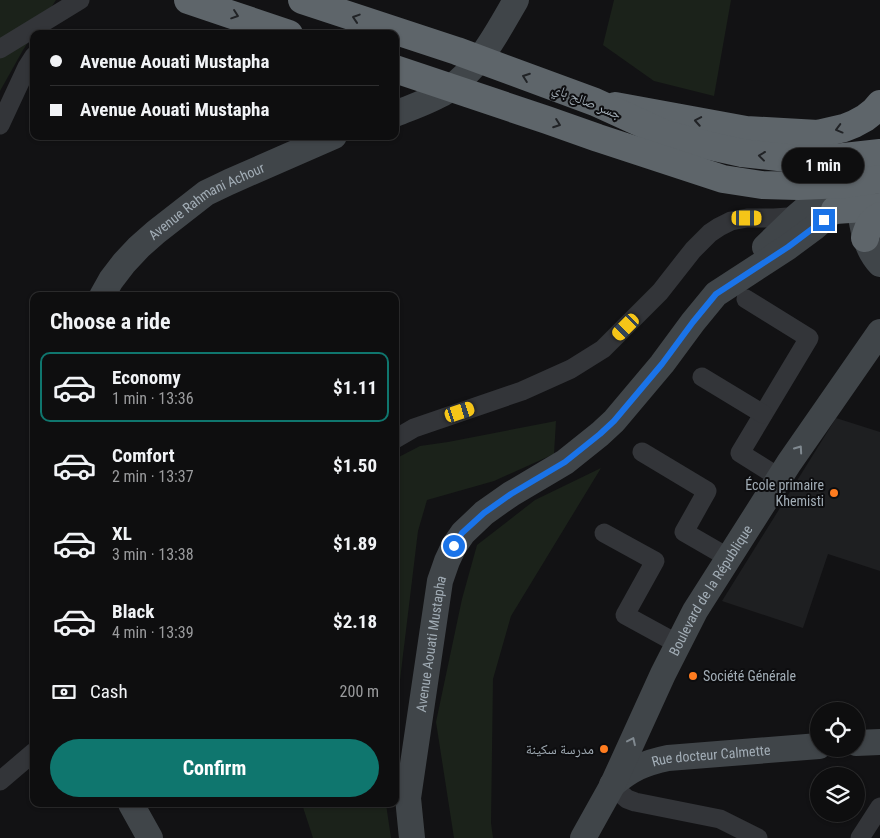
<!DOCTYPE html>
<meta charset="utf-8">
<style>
body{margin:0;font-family:"Roboto Condensed","Noto Naskh Arabic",sans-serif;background:#1c1c1d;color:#f1f3f6;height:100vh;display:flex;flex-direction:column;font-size:19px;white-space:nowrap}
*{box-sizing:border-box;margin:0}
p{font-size:16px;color:#9b9c9e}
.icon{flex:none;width:28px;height:28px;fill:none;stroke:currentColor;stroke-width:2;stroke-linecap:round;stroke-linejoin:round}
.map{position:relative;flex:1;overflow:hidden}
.drawer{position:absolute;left:30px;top:292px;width:369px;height:515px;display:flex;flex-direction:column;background:#0e0e0f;border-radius:10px;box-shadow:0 1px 4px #0004,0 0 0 1px #2e2e2f}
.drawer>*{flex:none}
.top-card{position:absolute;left:30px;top:30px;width:369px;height:110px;border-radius:10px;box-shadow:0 1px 4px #0004,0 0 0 1px #2e2e2f;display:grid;align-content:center;height:110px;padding:0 20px;background:#0e0e0f}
.tools{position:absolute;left:810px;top:702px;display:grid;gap:10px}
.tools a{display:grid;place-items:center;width:55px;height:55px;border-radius:50%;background:#0e0e0f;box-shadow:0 1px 4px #0004,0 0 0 1px #2e2e2f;font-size:25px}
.end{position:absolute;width:22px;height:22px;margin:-11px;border:6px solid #1a73e8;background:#fff;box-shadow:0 0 0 2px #fff}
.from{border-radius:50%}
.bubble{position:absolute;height:35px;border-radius:18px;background:#0e0e0f;box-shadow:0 1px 4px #0004,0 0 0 1px #2e2e2f;font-size:16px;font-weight:700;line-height:35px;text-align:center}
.car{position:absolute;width:15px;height:30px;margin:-15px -8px;border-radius:6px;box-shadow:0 0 4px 1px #0007;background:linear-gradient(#f5c518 24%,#345 0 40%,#f5c518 0 76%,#345 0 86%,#f5c518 0)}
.top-card b{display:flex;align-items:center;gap:18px;height:48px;font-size:19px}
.top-card b+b{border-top:1px solid #2e2e2f}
.top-card i{width:12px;height:12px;background:#f1f3f6}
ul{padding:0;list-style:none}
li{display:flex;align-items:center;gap:15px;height:70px;margin:0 10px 8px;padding:0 10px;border:2px solid transparent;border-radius:10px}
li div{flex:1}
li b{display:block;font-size:19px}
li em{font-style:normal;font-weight:700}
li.active{border-color:#0f766e}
li>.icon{width:45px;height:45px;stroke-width:1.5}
h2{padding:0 20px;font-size:22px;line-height:60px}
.pay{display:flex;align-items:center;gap:12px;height:55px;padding:0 20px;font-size:19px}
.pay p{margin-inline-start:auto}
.button{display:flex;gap:10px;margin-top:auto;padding:10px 20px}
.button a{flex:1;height:58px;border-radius:30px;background:#0f766e;color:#fff;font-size:20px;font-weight:700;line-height:58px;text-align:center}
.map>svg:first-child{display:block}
</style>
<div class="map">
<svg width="880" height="838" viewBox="0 0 880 838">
<rect width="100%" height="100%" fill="#121214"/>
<path fill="#1e1f21" d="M836,418L880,432V571L828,554L803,628L722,601Z"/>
<g fill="#1b221a">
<path d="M0,0H56L23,50L0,91Z"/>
<path d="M614,0H731L714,96L654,81L603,45Z"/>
<path d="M556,421L554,454L494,481L427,500L418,531L395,721V459L420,446L448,442Z"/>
<path d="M601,468L511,616L493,679L491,823L493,838H454L436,722L462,599L477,545L535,500Z"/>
<path d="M302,804H386L391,838H313Z"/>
</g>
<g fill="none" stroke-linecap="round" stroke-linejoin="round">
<g stroke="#333539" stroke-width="19">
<path d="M0,49L80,0"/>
<path d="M0,125L27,67L34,56"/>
<path d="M746,299L809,338L740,453L780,478"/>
<path d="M702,377L763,414"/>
<path d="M395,439L414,428L522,391L571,369L603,349L660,292L693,250L710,233L719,227L731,221L747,218H774L802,216"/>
<path d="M642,452L707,491L684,532L729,558"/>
<path d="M604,533L655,561L625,615L678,644"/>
<path d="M0,781L34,752"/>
<path d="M612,786L627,799L635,802L720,819L758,838"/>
<path d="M860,838L880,807"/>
</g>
<g stroke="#404549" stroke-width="26">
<path d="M395,114C412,107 430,101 445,92C478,70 497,33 516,0"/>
<path d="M861,217C864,235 868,251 880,264"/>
<path d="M765,247L796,217L844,176"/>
<path id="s1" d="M102,296L111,280L124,263L139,247L156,232L206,193L229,182L334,136"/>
<path d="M856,743L880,742"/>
<path id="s2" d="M612,785C631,769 644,763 668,758L819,746"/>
<path d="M131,804L150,838"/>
<path id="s3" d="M412,838L408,798L440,581L447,561L454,546L463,533L484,513L511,494L565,462L600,434L614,421L662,364L693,322L716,294L788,247L815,227L850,196"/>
<path id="s4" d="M583,838L612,786L663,674L695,611L789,463L880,332"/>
</g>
<g stroke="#5e656a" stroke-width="28">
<path d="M188,0L289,34"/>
<path d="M615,106L746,130L818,134L844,128L854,124L865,118L874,111L880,104"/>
<path d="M835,210L880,207"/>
<path d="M865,238C868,228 870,221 880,216"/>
</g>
<g stroke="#5e656a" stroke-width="28">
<path d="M302,0L457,51L595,102L665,134L706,145L742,153L795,159H826L880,153"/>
<path d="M395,69L547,120L598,138L723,179L762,185L798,186L845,184L880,179"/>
</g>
</g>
<defs><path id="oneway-chevron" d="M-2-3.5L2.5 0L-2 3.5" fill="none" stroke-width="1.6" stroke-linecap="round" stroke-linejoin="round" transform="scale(1.25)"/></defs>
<g stroke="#212326">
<use href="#oneway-chevron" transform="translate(235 15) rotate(19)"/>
<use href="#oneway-chevron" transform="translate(356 18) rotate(-162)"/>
<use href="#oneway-chevron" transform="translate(526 77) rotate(-160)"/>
<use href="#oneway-chevron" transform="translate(698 121) rotate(-170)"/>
<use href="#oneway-chevron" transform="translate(557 124) rotate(20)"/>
<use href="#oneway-chevron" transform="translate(839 129) rotate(165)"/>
<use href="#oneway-chevron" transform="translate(762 156) rotate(-173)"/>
</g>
<g stroke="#808990">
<use href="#oneway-chevron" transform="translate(799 449) rotate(-55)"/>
<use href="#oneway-chevron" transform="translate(632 741) rotate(-65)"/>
</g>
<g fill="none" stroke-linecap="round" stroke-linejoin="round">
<path stroke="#1a73e8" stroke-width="6" d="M454,546L462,533L484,513L511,494L565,462L600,434L614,421L662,364L693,322L716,294L788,247L824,220"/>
</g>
<g fill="#ff7c1f" stroke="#0d0d0f" stroke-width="2">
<circle cx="834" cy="493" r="5"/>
<circle cx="693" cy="676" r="5"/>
<circle cx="604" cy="749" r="5"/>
</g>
<g text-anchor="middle" stroke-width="4" stroke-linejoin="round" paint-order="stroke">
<g font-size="14" fill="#a2adb6" stroke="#0d0d0f">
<text transform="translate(587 101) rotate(22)" y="5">جسر صالح باي</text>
<text dy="5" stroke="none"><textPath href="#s1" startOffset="144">Avenue Rahmani Achour</textPath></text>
<text dy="5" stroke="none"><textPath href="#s4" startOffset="279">Boulevard de la République</textPath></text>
<text dy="5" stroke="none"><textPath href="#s3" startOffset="196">Avenue Aouati Mustapha</textPath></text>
<text dy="5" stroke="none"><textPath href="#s2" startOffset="106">Rue docteur Calmette</textPath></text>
</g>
<g font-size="14" fill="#a2adb6" stroke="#0d0d0f" text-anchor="end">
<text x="824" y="490">École primaire<tspan x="824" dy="16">Khemisti</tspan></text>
<text x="703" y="681" text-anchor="start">Société Générale</text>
<text x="594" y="754">مدرسة سكينة</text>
</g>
</g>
</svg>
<div class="tools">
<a><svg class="icon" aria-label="locate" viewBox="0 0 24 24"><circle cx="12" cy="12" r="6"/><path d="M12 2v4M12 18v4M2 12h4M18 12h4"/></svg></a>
<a><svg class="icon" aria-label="layers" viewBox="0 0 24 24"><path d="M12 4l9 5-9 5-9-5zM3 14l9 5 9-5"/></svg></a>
</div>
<i class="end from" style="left:454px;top:546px"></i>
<i class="end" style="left:824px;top:220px"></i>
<div class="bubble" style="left:782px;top:148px;width:82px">1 min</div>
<i class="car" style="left:747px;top:218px;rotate:90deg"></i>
<i class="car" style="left:626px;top:327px;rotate:225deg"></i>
<i class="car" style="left:460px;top:412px;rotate:72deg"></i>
<div class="top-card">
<b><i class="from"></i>Avenue Aouati Mustapha</b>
<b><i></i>Avenue Aouati Mustapha</b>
</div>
<section class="drawer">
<h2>Choose a ride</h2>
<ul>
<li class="active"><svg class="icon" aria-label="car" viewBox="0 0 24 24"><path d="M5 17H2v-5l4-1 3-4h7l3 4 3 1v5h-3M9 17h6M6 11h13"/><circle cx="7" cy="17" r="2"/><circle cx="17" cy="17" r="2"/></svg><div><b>Economy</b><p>1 min · 13:36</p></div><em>$1.11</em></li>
<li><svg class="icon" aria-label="car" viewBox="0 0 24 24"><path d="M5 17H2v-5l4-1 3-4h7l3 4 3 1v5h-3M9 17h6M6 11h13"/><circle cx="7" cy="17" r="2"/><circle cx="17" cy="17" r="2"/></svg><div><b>Comfort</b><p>2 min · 13:37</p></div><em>$1.50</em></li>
<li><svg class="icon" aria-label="car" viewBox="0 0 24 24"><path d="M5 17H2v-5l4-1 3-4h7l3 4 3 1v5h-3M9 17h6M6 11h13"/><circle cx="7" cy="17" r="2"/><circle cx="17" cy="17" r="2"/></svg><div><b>XL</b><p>3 min · 13:38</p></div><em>$1.89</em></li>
<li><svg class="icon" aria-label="car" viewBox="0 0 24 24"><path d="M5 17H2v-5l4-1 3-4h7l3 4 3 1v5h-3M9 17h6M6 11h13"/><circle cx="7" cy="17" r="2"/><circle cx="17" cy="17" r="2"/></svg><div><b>Black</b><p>4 min · 13:39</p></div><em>$2.18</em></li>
</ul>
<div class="pay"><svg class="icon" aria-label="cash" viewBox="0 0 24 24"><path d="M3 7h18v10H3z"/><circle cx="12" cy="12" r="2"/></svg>Cash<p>200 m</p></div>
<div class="button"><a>Confirm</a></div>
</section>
</div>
